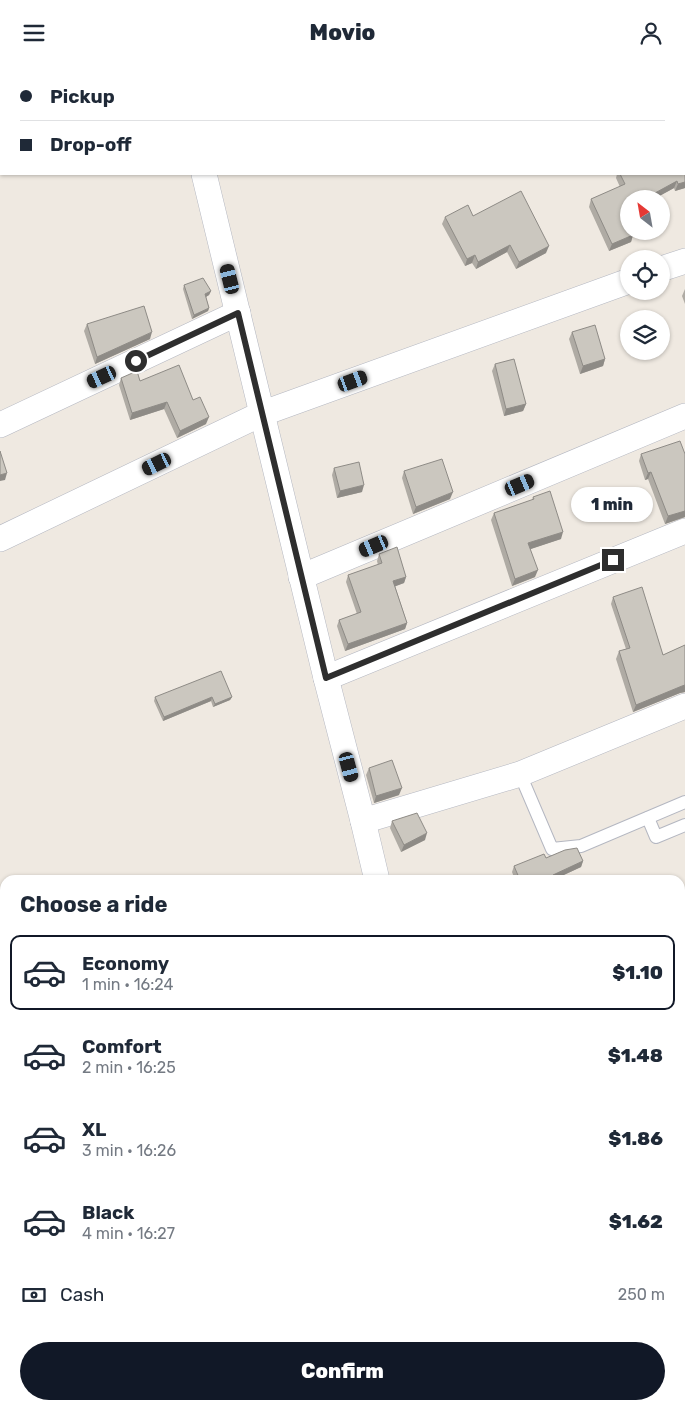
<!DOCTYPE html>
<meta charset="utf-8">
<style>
body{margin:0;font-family:Rubik,sans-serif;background:#f2f2f3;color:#1f2937;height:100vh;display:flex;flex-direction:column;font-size:19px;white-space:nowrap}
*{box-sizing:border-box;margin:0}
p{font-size:16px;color:#747a83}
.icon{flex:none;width:28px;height:28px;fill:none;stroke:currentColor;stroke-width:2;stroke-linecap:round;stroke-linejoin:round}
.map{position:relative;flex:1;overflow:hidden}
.details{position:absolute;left:0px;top:810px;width:685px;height:535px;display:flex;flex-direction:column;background:#fff;border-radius:15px 15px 0 0;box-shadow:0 1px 4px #0004}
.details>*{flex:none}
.guide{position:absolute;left:0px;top:0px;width:685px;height:110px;box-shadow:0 1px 4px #0004;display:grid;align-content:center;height:110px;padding:0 20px;background:#fff}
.needle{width:32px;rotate:329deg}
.tools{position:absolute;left:620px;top:125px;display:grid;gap:10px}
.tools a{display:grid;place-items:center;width:50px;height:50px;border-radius:50%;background:#fff;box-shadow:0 1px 4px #0004;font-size:25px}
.end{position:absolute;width:22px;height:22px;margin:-11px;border:6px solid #2e2e2e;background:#fff;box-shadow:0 0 0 2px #fff}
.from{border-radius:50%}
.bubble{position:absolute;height:35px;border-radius:18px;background:#fff;box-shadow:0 1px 4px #0004;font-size:16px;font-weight:800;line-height:35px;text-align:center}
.car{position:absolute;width:15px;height:30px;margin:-15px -8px;border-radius:6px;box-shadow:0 0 4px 1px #0007;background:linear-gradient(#222 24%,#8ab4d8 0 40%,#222 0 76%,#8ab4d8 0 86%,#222 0)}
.guide b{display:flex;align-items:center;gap:18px;height:48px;font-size:19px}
.guide b+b{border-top:1px solid #e0e1e3}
.guide i{width:12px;height:12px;background:#1f2937}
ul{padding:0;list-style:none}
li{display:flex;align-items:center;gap:15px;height:75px;margin:0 10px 8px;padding:0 10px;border:2px solid transparent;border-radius:10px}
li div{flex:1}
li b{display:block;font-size:19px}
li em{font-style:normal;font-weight:800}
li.on{border-color:#111827}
li>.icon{width:45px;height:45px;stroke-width:1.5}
h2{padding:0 20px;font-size:22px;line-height:60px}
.pay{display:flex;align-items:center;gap:12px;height:55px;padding:0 20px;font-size:19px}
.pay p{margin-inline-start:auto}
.action{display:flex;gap:10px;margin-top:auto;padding:10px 20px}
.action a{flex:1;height:58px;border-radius:30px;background:#111827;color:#fff;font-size:20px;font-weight:800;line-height:58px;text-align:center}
header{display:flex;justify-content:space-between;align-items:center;height:65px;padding:0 20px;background:#fff;font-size:22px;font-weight:800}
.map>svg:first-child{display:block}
</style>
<header><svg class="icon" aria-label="menu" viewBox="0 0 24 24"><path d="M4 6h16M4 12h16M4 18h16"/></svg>Movio<svg class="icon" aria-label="person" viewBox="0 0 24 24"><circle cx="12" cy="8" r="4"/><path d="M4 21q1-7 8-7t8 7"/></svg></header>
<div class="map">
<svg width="685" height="1345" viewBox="0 0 685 1345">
<rect width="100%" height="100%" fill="#efe9e1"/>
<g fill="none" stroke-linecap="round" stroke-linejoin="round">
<defs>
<g id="lane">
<path d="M520,709L552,784L581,781L685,737"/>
<path d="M648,753L656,772L685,760"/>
<path d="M680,865L685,863"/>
</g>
<g id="street">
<path d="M177,0V1"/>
<path d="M536,0L537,1"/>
<path d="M413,1L417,0"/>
<path d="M684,36L685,35"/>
<path d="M204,109L326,613L363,756L377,815"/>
<path d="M661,204L685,196"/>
<path d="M0,360L238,248"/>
<path d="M0,474L261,349L629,216"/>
<path d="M301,512L685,351"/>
<path d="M326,613L685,466"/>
<path d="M363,756L520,709L685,641"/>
<path d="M503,1340L504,1345"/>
</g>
</defs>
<use href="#lane" stroke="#b4b7c1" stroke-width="14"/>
<use href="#street" stroke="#b4b7c1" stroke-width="26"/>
<use href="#lane" stroke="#fff" stroke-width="12"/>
<use href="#street" stroke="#fff" stroke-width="25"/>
</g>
<g fill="#afaba4">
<path d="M680,0H685V12H684V1H681Z"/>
<path d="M617,109H684L685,123L675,126L674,123L624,150L633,170L631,177L609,186L589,142L591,134L620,122L616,113Z"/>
<path d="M473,151L546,188L516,204L507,187L476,204L472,198L465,201L442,159L445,152Z"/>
<path d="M184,220L211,226L209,230L206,232L209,243L208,246L192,254L183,224Z"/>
<path d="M685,224V239L682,231Z"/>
<path d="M87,259L150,274L95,299L84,266Z"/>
<path d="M572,267L605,294L603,301L580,309L569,274Z"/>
<path d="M495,299L526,339L523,346L504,351L492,306Z"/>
<path d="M121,313L140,316L193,335L206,359L177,373L164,344L130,355L119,320Z"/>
<path d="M641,389H685V452L665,459L648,414L645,415L639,396Z"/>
<path d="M334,403L362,427L337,433L332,410Z"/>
<path d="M404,406L450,434L413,449L402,413Z"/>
<path d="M533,432L561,474L530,484L535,512L512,521L491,455L494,448L532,435Z"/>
<path d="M379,489L406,512L404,518L395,521L407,558L405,564L345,586L337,561L339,555L357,549L346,517L348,510L378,500L377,496Z"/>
<path d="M613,532L663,590L685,580V627L680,628L633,647L616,594L619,586L626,584L611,539Z"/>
<path d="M155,632H232L230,635L213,642L211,636L163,656L154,636Z"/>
<path d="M369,703L399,730L374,738L366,710Z"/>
<path d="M392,756L425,775L401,787L390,763Z"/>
<path d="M546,793L583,796L581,802L555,814V815H515L512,807L514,801Z"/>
</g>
<g fill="#8e8b86">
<path d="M677,116L674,123L654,134H644Z"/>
<path d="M685,117V123L675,126L678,119Z"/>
<path d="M629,142V148L620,153L622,146Z"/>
<path d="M633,170L631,177L609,186L612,179Z"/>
<path d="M510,180L507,187L476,204L478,197Z"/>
<path d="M549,181L546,188L516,204L519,197Z"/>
<path d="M475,190L472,198L465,201L467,194Z"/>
<path d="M211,226L209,230L204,233L205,229Z"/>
<path d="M209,243L208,246L192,254L194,250Z"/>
<path d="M152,267L150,274L95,299L97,292Z"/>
<path d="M605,294L603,301L580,309L583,301Z"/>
<path d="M167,337L164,344L130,355L132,348Z"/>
<path d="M526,339L523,346L504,351L506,344Z"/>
<path d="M209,352L206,359L177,373L180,366Z"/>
<path d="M651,407L648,414L645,415L648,408Z"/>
<path d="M7,408L5,415L0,416V410Z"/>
<path d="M364,420L362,427L337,433L340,426Z"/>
<path d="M453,427L450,434L413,449L416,442Z"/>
<path d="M685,446V452L665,459L668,451Z"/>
<path d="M563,467L561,474L525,486L528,478Z"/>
<path d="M538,505L535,512L512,521L515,514Z"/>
<path d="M406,512L404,518L391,523L393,516Z"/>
<path d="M407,558L405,564L345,586L348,579Z"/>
<path d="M685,620V627L680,628L633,647L636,640L682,621Z"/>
<path d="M212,632L211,636L163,656L164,652Z"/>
<path d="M232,632L230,635L213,642L215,639Z"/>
<path d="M402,723L399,730L374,738L376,731Z"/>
<path d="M427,768L425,775L401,787L404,780Z"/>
<path d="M583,796L581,802L553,815V810Z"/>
</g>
<g fill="#cbc7bf" stroke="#8e8b86">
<path d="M685,85V117L678,119L677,116L644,134H629V142L622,146L629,160V166H631L633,170L612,179L591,134L625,119L620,109H684V86Z"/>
<path d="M521,126L549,181L519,197L510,180L478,197L475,190L467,194L445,152L468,140L473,151Z"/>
<path d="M203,213L211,226L205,229L209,243L194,250L184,220Z"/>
<path d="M144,241L152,267L97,292L87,259Z"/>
<path d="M595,260L605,294L583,301L572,267Z"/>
<path d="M514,294L526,339L506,344L495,299Z"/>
<path d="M179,300L193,335L200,332L209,352L180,366L167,337L132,348L121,313L137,306L140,316Z"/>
<path d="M680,376L685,389V446L668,451L651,407L648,408L641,389Z"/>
<path d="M0,386L7,408L0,410Z"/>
<path d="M442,394L453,427L416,442L404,406Z"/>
<path d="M359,397L364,420L340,426L334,403Z"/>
<path d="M550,426L563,467L528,478L538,505L515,514L494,448L534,434L533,432Z"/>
<path d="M397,482L406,512L393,516L407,558L348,579L339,555L361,547L348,510L382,498L379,489Z"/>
<path d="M642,522L663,590L685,580V620L682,621L636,640L619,586L630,583L613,532Z"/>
<path d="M221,606L232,632L215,639L212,632L164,652L155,632Z"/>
<path d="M392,695L402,723L376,731L369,703Z"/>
<path d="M417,748L427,768L404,780L392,756Z"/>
<path d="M577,783L583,796L553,810L555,815H520L514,801L544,789L546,793L565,785Z"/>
</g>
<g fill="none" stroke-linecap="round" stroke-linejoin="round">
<path stroke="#2e2e2e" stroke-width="6" d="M136,296L238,248L326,613L613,495"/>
</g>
</svg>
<div class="tools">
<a><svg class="needle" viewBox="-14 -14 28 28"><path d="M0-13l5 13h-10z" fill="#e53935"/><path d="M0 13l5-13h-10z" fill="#747a83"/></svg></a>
<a><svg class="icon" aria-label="locate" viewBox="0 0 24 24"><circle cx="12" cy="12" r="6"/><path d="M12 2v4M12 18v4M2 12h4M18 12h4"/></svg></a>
<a><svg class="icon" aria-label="layers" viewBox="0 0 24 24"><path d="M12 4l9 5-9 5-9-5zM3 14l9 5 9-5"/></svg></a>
</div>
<i class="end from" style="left:136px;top:296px"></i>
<i class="end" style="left:613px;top:495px"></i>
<div class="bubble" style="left:571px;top:422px;width:82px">1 min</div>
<i class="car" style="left:230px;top:214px;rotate:346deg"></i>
<i class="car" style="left:102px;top:312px;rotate:245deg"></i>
<i class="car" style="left:353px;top:316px;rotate:70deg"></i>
<i class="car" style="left:157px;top:399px;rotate:244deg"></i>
<i class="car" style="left:520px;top:420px;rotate:67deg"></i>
<i class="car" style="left:374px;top:481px;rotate:247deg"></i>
<i class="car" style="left:349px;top:702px;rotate:165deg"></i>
<div class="guide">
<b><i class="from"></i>Pickup</b>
<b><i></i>Drop-off</b>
</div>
<section class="details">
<h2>Choose a ride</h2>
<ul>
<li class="on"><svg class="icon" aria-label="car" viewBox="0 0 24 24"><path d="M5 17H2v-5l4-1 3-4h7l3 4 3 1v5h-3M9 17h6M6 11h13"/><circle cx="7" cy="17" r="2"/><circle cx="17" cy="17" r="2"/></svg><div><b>Economy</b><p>1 min · 16:24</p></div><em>$1.10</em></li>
<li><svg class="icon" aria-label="car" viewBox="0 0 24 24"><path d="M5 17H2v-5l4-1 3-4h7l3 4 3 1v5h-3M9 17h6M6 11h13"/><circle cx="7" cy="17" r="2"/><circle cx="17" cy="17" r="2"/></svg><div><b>Comfort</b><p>2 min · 16:25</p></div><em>$1.48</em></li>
<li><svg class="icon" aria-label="car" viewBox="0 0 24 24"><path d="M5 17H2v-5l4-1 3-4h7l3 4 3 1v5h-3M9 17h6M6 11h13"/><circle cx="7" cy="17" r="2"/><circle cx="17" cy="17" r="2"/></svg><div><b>XL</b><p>3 min · 16:26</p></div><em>$1.86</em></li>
<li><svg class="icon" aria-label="car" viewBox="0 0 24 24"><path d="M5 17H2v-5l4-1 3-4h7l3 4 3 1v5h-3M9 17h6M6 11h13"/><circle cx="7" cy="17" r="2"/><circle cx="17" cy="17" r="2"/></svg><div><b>Black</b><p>4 min · 16:27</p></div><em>$1.62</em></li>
</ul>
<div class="pay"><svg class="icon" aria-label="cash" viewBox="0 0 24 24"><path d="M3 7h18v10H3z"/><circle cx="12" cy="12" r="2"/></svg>Cash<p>250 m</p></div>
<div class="action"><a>Confirm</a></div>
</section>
</div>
